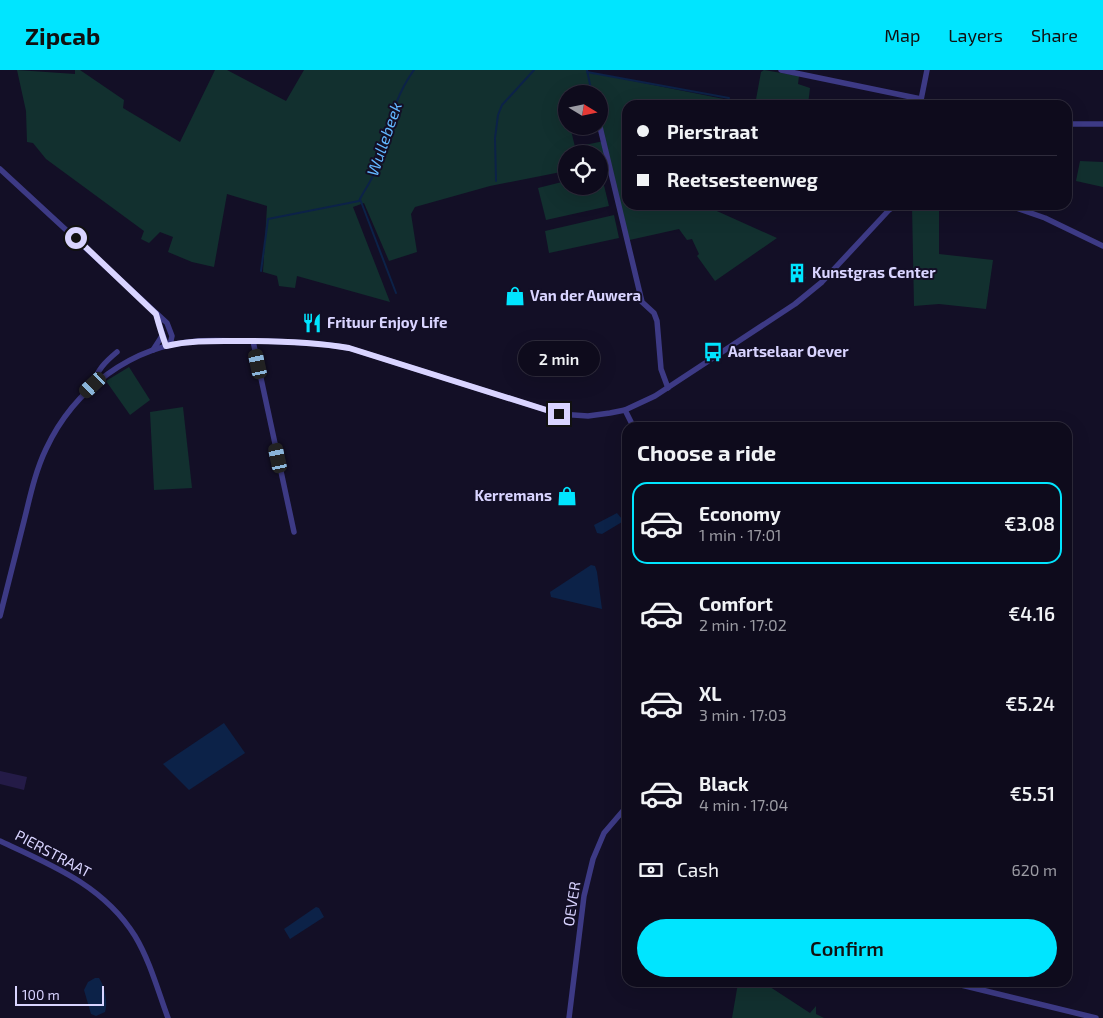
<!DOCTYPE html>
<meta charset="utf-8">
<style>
body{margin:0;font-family:"Exo 2",sans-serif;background:#171425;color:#f1f3f6;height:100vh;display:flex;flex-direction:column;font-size:19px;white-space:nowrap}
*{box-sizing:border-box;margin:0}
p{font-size:16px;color:#9b9ba3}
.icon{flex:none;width:28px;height:28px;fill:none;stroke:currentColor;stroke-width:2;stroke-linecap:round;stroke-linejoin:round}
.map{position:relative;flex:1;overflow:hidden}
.side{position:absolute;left:622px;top:352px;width:450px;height:565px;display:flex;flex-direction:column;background:#0e0b1c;border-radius:15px;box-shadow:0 5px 20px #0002,0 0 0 1px #2e2b3b}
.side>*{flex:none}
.hud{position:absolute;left:622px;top:30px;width:450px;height:110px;border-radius:15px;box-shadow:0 5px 20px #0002,0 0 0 1px #2e2b3b;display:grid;align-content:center;height:110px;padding:0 15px;background:#0e0b1c}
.needle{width:32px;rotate:100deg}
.fabs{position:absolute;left:558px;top:15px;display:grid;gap:10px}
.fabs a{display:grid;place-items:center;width:50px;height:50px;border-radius:50%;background:#0e0b1c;box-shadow:0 5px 20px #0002,0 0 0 1px #2e2b3b;font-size:25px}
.scale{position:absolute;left:15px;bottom:12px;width:89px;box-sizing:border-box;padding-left:5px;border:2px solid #d9d4ff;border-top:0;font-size:14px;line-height:18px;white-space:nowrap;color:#d9d4ff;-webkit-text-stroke:4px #130f26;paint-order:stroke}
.end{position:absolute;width:22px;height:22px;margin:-11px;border:6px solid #d9d4ff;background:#111;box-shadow:0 0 0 2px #111}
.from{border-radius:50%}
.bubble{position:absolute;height:35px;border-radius:18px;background:#0e0b1c;box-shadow:0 5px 20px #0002,0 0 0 1px #2e2b3b;font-size:16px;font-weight:600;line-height:35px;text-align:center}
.car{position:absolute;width:15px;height:30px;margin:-15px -8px;border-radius:6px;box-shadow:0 0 4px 1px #0007;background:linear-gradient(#222 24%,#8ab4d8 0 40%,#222 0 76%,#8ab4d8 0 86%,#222 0)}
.hud b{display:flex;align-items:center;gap:18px;height:48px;font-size:19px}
.hud b+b{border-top:1px solid #2e2b3b}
.hud i{width:12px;height:12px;background:#f1f3f6}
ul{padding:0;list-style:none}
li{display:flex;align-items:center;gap:15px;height:82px;margin:0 10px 8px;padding:0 5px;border:2px solid transparent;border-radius:15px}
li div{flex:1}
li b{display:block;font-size:19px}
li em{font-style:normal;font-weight:600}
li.current{border-color:#00e5ff}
li>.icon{width:45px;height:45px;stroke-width:1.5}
h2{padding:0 15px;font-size:22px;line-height:60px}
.pay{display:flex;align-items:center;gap:12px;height:55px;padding:0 15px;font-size:19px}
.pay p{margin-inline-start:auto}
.button{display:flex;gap:10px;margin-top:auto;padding:10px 15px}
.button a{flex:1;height:58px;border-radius:30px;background:#00e5ff;color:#111;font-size:20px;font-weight:600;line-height:58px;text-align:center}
header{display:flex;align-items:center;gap:30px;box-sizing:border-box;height:70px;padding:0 25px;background:#00e5ff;color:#111}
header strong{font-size:24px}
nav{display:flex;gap:28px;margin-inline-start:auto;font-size:18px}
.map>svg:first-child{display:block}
</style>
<header>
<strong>Zipcab</strong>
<nav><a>Map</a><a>Layers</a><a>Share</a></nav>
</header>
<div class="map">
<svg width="1103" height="948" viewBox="0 0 1103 948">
<rect width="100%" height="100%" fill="#130f26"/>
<g fill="#12302f" fill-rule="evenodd">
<path d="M17,0L75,4V0H80L124,30L123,38L180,72L215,0H227L286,31L304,0H588V2L729,30L748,34L628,35V135H709L708,137L777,168L715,211L697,186L699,184L692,169L687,170L679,159L625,171L607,92L599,94V84H566V101L490,116L415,137L411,144L417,182L389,191L364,133L353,137L390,232L297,206L295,218L279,216L277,206L263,202L267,136L227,124L214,197L192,192L168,182L173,167L160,162L149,173L141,169L144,161L46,89L33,73L27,72L26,41ZM566,24H599V44L604,71L575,77L570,56H566Z"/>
<path d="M764,0L799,6L798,14L810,18L808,35H755L761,2Z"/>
<path d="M1080,91L1103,92V117L1076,111Z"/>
<path d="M599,103H601L609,136L546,150L538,118L566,111V116H599Z"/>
<path d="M912,135H939V184L993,190L986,239L939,234L914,236Z"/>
<path d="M614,145L619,168L549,183L545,161Z"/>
<path d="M129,297L150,330L130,345L106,311Z"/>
<path d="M183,337L192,418L154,420L150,342Z"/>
<path d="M738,913H764L810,943L816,936V944L824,948H732Z"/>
</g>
<g fill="#0c2248">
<path d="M617,443L622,449V452L602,464L597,463L594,455Z"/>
<path d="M591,495L595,496L597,502L602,539L551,527L550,522Z"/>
<path d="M224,653L245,683L189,720L163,694Z"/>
<path d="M316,837L319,838L324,847L290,869L284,859Z"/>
<path d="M95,908H99C105,916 108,933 105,942L96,946L91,944L84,920L88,912Z"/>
</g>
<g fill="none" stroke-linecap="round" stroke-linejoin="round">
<g stroke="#0c2248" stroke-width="2">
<path d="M587,0L592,24"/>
<path d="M587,2L729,28"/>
<path d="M599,46L602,53"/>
<path d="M496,111L495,68L498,45L502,35L534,0"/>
<path d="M261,201L268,149L359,131L360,129"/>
<path d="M396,223L360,129C365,119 373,109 376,98C388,63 392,30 414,0"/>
</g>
</g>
<g fill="#241b47">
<path d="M797,195L806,208L802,211L800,208L796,212L789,201Z"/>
<path d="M0,701L27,707L24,720L0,714Z"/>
</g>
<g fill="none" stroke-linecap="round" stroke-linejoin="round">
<g stroke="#3d3a85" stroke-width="5.5">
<path d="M781,0L921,29"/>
<path d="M920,35L927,0"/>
<path d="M1068,54H1103"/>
<path d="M600,57L642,232L654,243L657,251L661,299L668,318"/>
<path d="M0,99L167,253L172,266L170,275"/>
<path d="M1008,135L1045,148L1103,176"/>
<path d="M156,244C160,255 162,265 167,276"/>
<path d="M253,271L294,462"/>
<path d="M153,280L162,266"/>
<path d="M93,315C97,300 105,292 117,282"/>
<path d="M625,340L634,358"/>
<path d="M0,546C8,514 16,483 24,451C30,427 35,402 46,379C74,319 132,275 198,271C215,270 231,271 248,271C282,271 315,272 349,278L559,344L588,346L610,343L625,340L655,326L795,234L822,212L889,140L896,135"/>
<path d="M0,771C52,795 104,816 135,866C150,891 158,921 168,948"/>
<path d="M949,912L1096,948"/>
<path d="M569,948L584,826L593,789L604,763L628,735"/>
</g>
</g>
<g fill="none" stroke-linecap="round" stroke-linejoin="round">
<path stroke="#d9d4ff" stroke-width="6" d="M76,168L156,244C159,255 162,265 166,276C191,270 215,271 240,271C277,271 313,272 349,278L559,344"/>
</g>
<defs>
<symbol id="building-bare" viewBox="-9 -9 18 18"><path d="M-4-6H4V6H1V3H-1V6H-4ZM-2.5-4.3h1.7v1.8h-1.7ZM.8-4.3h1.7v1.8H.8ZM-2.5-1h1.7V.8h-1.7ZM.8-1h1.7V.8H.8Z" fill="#00e5ff" stroke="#130f26" stroke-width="2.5" paint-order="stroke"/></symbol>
<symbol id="shop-bare" viewBox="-9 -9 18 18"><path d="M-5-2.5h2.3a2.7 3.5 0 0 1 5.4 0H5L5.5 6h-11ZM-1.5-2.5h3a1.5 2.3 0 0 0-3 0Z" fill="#00e5ff" stroke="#130f26" stroke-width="2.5" paint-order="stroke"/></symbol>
<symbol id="restaurant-bare" viewBox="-9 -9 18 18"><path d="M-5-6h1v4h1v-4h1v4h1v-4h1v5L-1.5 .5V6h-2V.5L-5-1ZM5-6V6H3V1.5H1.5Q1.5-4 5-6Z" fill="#00e5ff" stroke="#130f26" stroke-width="2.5" paint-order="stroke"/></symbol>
<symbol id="bus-bare" viewBox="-9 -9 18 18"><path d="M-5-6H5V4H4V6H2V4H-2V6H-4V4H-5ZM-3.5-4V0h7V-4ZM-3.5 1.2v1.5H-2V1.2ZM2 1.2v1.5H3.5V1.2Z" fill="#00e5ff" stroke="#130f26" stroke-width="2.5" paint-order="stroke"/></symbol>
</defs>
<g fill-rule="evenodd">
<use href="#building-bare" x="783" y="189" width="28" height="28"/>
<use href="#shop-bare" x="501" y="212" width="28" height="28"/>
<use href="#restaurant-bare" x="298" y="239" width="28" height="28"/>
<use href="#bus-bare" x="699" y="268" width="28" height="28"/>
<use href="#shop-bare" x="553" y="412" width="28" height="28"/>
</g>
<g text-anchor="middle" stroke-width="4" stroke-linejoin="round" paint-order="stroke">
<g font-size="15" font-weight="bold" fill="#d9d4ff" stroke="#130f26" text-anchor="start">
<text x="812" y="208">Kunstgras Center</text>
<text x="530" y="231">Van der Auwera</text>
<text x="327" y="258">Frituur Enjoy Life</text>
<text x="728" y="287">Aartselaar Oever</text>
<text x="552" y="431" text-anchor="end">Kerremans</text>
</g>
<g font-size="15" fill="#d9d4ff" stroke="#130f26">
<text transform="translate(53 784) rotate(28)" y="5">PIERSTRAAT</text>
<text transform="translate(572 834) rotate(-81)" y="5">OEVER</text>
</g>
<g font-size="16" font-style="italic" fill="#62b6ff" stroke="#130f26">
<text transform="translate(384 69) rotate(-71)" y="6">Wullebeek</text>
</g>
</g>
</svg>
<div class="fabs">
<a><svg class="needle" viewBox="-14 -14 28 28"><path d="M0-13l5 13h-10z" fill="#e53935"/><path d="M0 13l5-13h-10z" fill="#9b9ba3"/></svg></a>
<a><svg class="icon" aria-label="locate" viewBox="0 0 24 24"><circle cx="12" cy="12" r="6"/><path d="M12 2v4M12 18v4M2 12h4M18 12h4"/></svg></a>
</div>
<div class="scale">100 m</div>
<i class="end from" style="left:76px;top:168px"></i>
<i class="end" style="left:559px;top:344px"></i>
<div class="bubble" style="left:518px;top:271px;width:82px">2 min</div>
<i class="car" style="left:258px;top:294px;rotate:348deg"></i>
<i class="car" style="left:93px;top:315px;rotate:227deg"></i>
<i class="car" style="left:278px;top:388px;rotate:348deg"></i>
<div class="hud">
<b><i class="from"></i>Pierstraat</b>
<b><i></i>Reetsesteenweg</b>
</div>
<section class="side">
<h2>Choose a ride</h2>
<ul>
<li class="current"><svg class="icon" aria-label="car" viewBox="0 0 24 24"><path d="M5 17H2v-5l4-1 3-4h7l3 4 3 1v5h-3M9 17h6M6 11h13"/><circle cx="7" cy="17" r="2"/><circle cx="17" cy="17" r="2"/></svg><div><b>Economy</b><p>1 min · 17:01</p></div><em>€3.08</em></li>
<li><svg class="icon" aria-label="car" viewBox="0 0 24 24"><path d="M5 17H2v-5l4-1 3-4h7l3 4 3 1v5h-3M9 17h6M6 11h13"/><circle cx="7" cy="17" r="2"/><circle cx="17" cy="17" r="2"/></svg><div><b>Comfort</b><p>2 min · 17:02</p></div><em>€4.16</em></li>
<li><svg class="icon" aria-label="car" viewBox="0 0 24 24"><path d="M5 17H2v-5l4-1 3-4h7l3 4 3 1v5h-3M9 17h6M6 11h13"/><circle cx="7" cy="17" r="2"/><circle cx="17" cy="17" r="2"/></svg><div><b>XL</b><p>3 min · 17:03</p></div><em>€5.24</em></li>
<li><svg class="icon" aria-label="car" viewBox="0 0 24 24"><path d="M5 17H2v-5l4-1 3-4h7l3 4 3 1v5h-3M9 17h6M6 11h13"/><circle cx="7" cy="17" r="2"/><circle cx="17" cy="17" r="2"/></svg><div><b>Black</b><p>4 min · 17:04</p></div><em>€5.51</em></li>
</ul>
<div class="pay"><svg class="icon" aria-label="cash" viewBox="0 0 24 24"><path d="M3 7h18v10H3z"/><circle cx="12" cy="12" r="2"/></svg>Cash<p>620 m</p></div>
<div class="button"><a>Confirm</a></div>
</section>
</div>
